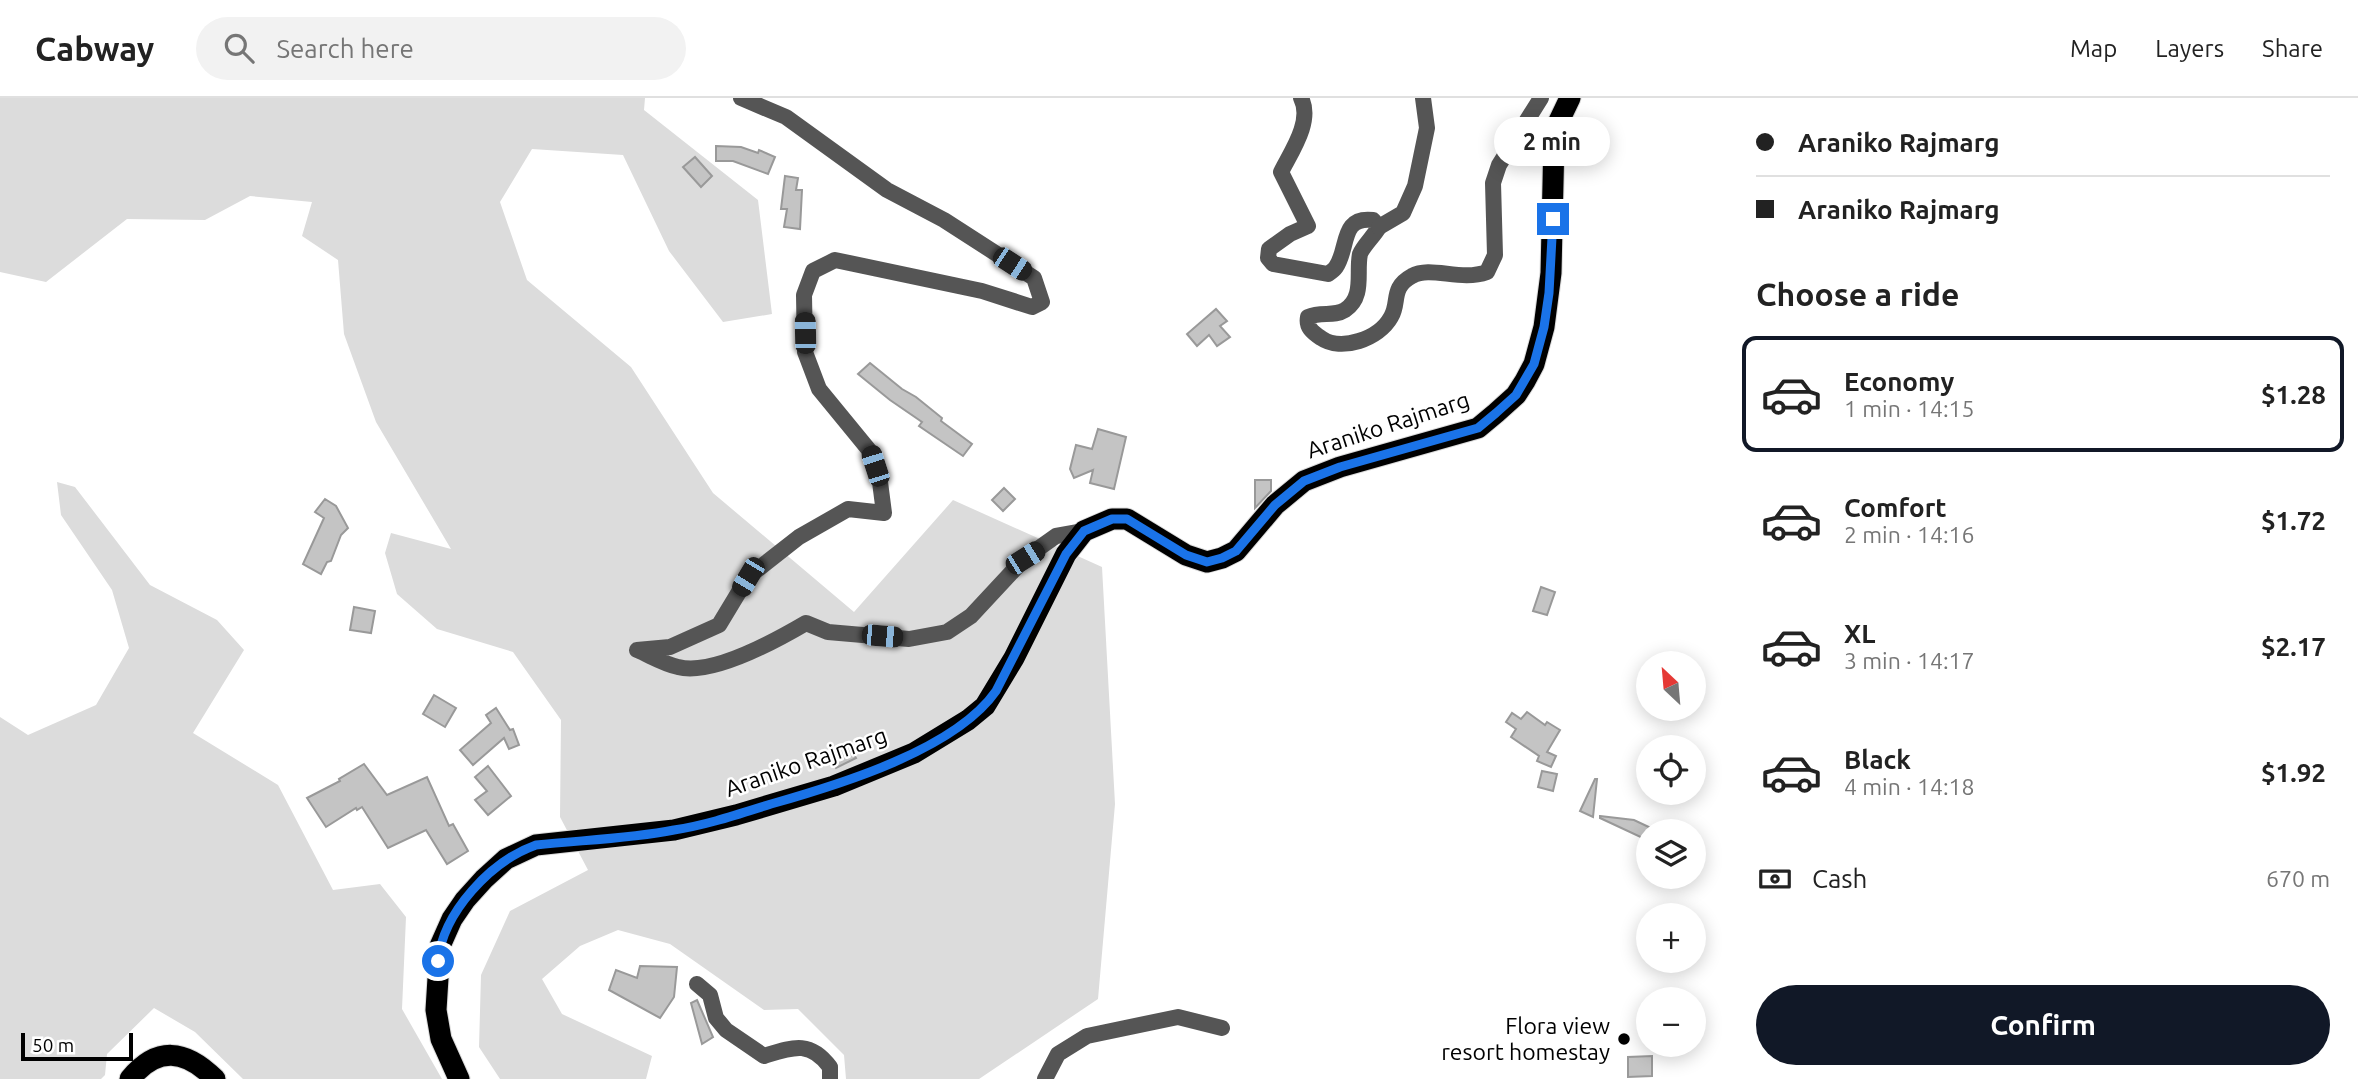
<!DOCTYPE html>
<meta charset="utf-8">
<style>
body{margin:0;font-family:Ubuntu,sans-serif;background:#f2f2f2;color:#222;height:100vh;display:flex;flex-direction:column;font-size:26px;white-space:nowrap}
*{box-sizing:border-box;margin:0}
p{font-size:23px;color:#767676}
.icon{flex:none;width:38px;height:38px;fill:none;stroke:currentColor;stroke-width:2;stroke-linecap:round;stroke-linejoin:round}
.map{position:relative;flex:1;overflow:hidden}
.side{display:flex;flex-direction:column;background:#fff;width:630px}
.side>*{flex:none}
.top-card{display:grid;align-content:center;height:154px;padding:0 28px;background:#fff}
.needle{width:46px;rotate:334deg}
.controls{position:absolute;left:1636px;top:553px;display:grid;gap:14px}
.controls a{display:grid;place-items:center;width:70px;height:70px;border-radius:50%;background:#fff;box-shadow:0 4px 18px #0003;font-size:35px}
.scale{position:absolute;left:21px;bottom:18px;width:112px;box-sizing:border-box;padding-left:7px;border:4px solid #000;border-top:0;font-size:19px;line-height:24px;white-space:nowrap;color:#000;-webkit-text-stroke:5px #fff;paint-order:stroke}
.end{position:absolute;width:32px;height:32px;margin:-16px;border:9px solid #1a73e8;background:#fff;box-shadow:0 0 0 4px #fff}
.from{border-radius:50%}
.bubble{position:absolute;height:49px;border-radius:24px;background:#fff;box-shadow:0 4px 18px #0003;font-size:23px;font-weight:700;line-height:49px;text-align:center}
.car{position:absolute;width:21px;height:42px;margin:-21px -10px;border-radius:9px;box-shadow:0 0 5px 2px #0007;background:linear-gradient(#222 24%,#8ab4d8 0 40%,#222 0 76%,#8ab4d8 0 86%,#222 0)}
.top-card b{display:flex;align-items:center;gap:24px;height:66px;font-size:26px}
.top-card b+b{border-top:2px solid #e0e0e0}
.top-card i{width:18px;height:18px;background:#222}
ul{padding:0;list-style:none}
li{display:flex;align-items:center;gap:21px;height:116px;margin:0 14px 10px;padding:0 14px;border:4px solid transparent;border-radius:14px}
li div{flex:1}
li b{display:block;font-size:26px}
li em{font-style:normal;font-weight:700}
li.on{border-color:#111827}
li>.icon{width:63px;height:63px;stroke-width:1.5}
h2{padding:0 28px;font-size:32px;line-height:84px}
.pay{display:flex;align-items:center;gap:18px;height:77px;padding:0 28px;font-size:26px}
.pay p{margin-inline-start:auto}
.button{display:flex;gap:14px;margin-top:auto;padding:14px 28px}
.button a{flex:1;height:80px;border-radius:42px;background:#111827;color:#fff;font-size:28px;font-weight:700;line-height:80px;text-align:center}
header{display:flex;align-items:center;gap:42px;box-sizing:border-box;height:98px;padding:0 35px;background:#fff;border-bottom:2px solid #e0e0e0}
header strong{font-size:33px}
nav{display:flex;gap:38px;margin-inline-start:auto;font-size:24px}
.search{width:490px;height:63px;background:#f2f2f2;display:flex;align-items:center;gap:18px;box-sizing:border-box;padding:0 24px;border-radius:38px;color:#767676;font-size:26px}
main{display:flex;flex:1;min-height:0}
.map>svg:first-child{display:block}
</style>
<header>
<strong>Cabway</strong>
<div class="search"><svg class="icon" aria-label="search" viewBox="0 0 24 24"><circle cx="10" cy="10" r="6"/><path d="M15 15l6 6"/></svg>Search here</div>
<nav><a>Map</a><a>Layers</a><a>Share</a></nav>
</header>
<main>
<div class="map">
<svg width="1728" height="981" viewBox="0 0 1728 981">
<rect width="100%" height="100%" fill="#fff"/>
<g fill="#dcdcdc">
<path d="M0,0H645L644,12L758,102L772,216L723,224L669,153L623,57L532,51L500,104L527,182L631,269L713,395L854,514L953,402L1102,469L1115,706L1098,901L979,981H846L844,957L798,911L764,912L670,846L618,832L580,848L542,881L562,916L652,958L646,981H500L479,949L481,877L510,813L588,772L560,719L561,622L513,554L437,531L397,496L385,455L391,435L451,451L376,324L344,236L338,162L302,138L312,104L250,98L205,122L127,121L46,184L0,174Z"/>
<path d="M57,384L75,389L150,487L217,522L244,552L193,635L278,687L333,792L380,786L406,819L402,911L442,981H243L195,934L154,910L107,956L105,977L101,981H0V619L28,637L96,607L129,550L112,492L61,417Z"/>
</g>
<g fill="#c4c4c4" stroke="#999" stroke-width="2">
<path d="M716,48L741,49L758,55L759,52L775,59L768,76L733,63H716Z"/>
<path d="M695,59L712,78L701,89L683,69Z"/>
<path d="M785,78L798,80L796,92H802L800,131L784,129L787,111H781Z"/>
<path d="M1216,211L1227,223L1220,228L1230,239L1217,248L1209,237L1197,248L1187,236Z"/>
<path d="M870,265L902,291L916,299L942,320L941,323L972,346L963,358L919,328L922,324L890,302L858,276Z"/>
<path d="M1098,331L1126,339L1114,391L1090,385L1093,372L1074,380L1070,371L1076,347L1092,351Z"/>
<path d="M1255,382H1271V393L1255,410Z"/>
<path d="M1004,390L1015,401L1003,413L992,402Z"/>
<path d="M325,401L336,408L348,430L341,437L331,463L327,464L321,476L303,466L324,420L315,414Z"/>
<path d="M1541,489L1555,494L1547,517L1533,513Z"/>
<path d="M354,509L375,513L371,535L350,532Z"/>
<path d="M434,597L456,610L445,629L423,616Z"/>
<path d="M496,610L510,632L513,631L519,647L509,651L504,640L473,667L460,652L491,625L486,617Z"/>
<path d="M1527,614L1545,627L1547,624L1560,632L1547,654L1556,658L1551,669L1537,663L1539,658L1511,639L1516,631L1506,624L1512,615L1521,621Z"/>
<path d="M848,646L856,660L836,670L829,657Z"/>
<path d="M364,666L387,697L427,679L449,728L453,726L468,753L447,766L426,732L388,750L362,709L357,712L356,710L326,729L307,700L340,683L339,681Z"/>
<path d="M488,668L511,698L488,717L475,702L487,693L475,679Z"/>
<path d="M1542,673L1557,676L1553,693L1538,689Z"/>
<path d="M1595,681H1597L1593,719L1580,713Z"/>
<path d="M1600,718L1634,722L1653,731L1648,733L1647,742L1600,720Z"/>
<path d="M640,868L677,869L674,899L660,920L609,892L616,872L637,880Z"/>
<path d="M697,902L713,939L702,946L691,905Z"/>
<path d="M1652,958V978L1628,979V959Z"/>
</g>
<g fill="none" stroke-linecap="round" stroke-linejoin="round">
<defs>
<g id="highway">
<path d="M130,981C157,948 185,951 215,981"/>
<path d="M459,981L441,941L436,912L440,848L452,821L465,802L484,781L506,761L536,747L674,732L736,717L834,688L914,655L968,622L985,608L1014,560L1066,456L1084,433L1112,421H1127L1186,457L1207,464L1222,460L1236,453L1275,407L1304,383L1340,369L1478,330L1496,315L1516,297L1525,283L1534,266L1544,229L1551,175L1554,41L1559,23L1570,0"/>
</g>
</defs>
<use href="#highway" stroke="#dbdbdb" stroke-width="23"/>
<g stroke="#555" stroke-width="16">
<path d="M741,0L786,19L887,92L944,122L1034,180L1042,204L1032,209L982,193L835,162L813,173L804,197L805,254L819,291L869,352L880,384L884,415L848,411L799,439L748,479L719,527L670,549L637,552C651,558 664,566 678,569C712,578 777,542 806,525L828,534L909,541L947,534L971,518L1025,460L1056,438L1084,433"/>
<path d="M1301,0C1313,23 1291,54 1281,74L1308,128L1290,136L1269,151L1268,160L1273,166L1328,176C1331,174 1334,172 1336,169C1349,150 1340,118 1373,122L1379,129C1374,138 1363,148 1360,156C1356,174 1365,199 1345,212C1334,219 1321,213 1308,219C1306,229 1312,234 1321,240C1341,254 1379,241 1391,219C1400,204 1390,190 1412,178C1431,167 1460,184 1487,174L1495,157L1493,85L1499,67L1541,0"/>
<path d="M1379,129L1403,115L1415,88L1427,30L1423,0"/>
<path d="M697,886L710,897L716,920L726,932L764,958C793,949 810,942 830,969V981"/>
<path d="M1045,981L1058,956L1087,938L1178,919L1222,930"/>
</g>
<use href="#highway" stroke="#000" stroke-width="21"/>
</g>
<g fill="none" stroke-linecap="round" stroke-linejoin="round">
<path stroke="#1a73e8" stroke-width="9" d="M438,863C443,814 491,763 536,747C582,742 628,741 674,732C707,727 739,716 771,706C838,687 955,652 996,593L1066,456L1084,433L1112,421H1127L1186,457L1207,464L1222,460L1236,453L1275,407L1304,383L1340,369L1478,330L1496,315L1516,297L1534,266L1544,229L1549,195L1553,121"/>
</g>
<circle fill="#000" stroke="#fff" stroke-width="2.5" cx="1624" cy="941" r="7"/>
<g text-anchor="middle" stroke-width="5" stroke-linejoin="round" paint-order="stroke">
<g font-size="23" fill="#000" stroke="#fff">
<text transform="translate(1388 327) rotate(-18)" y="8">Araniko Rajmarg</text>
<text transform="translate(806 664) rotate(-19)" y="8">Araniko Rajmarg</text>
</g>
<g font-size="23" fill="#000" stroke="#fff" text-anchor="end">
<text x="1610" y="936">Flora view<tspan x="1610" dy="26">resort homestay</tspan></text>
</g>
</g>
</svg>
<div class="controls">
<a><svg class="needle" viewBox="-14 -14 28 28"><path d="M0-13l5 13h-10z" fill="#e53935"/><path d="M0 13l5-13h-10z" fill="#767676"/></svg></a>
<a><svg class="icon" aria-label="locate" viewBox="0 0 24 24"><circle cx="12" cy="12" r="6"/><path d="M12 2v4M12 18v4M2 12h4M18 12h4"/></svg></a>
<a><svg class="icon" aria-label="layers" viewBox="0 0 24 24"><path d="M12 4l9 5-9 5-9-5zM3 14l9 5 9-5"/></svg></a>
<a>+</a>
<a>−</a>
</div>
<div class="scale">50 m</div>
<i class="end from" style="left:438px;top:863px"></i>
<i class="end" style="left:1553px;top:121px"></i>
<div class="bubble" style="left:1494px;top:19px;width:116px">2 min</div>
<i class="car" style="left:1012px;top:166px;rotate:123deg"></i>
<i class="car" style="left:805px;top:235px;rotate:359deg"></i>
<i class="car" style="left:875px;top:368px;rotate:342deg"></i>
<i class="car" style="left:1025px;top:460px;rotate:58deg"></i>
<i class="car" style="left:748px;top:479px;rotate:211deg"></i>
<i class="car" style="left:882px;top:538px;rotate:95deg"></i>
</div>
<section class="side">
<div class="top-card">
<b><i class="from"></i>Araniko Rajmarg</b>
<b><i></i>Araniko Rajmarg</b>
</div>
<h2>Choose a ride</h2>
<ul>
<li class="on"><svg class="icon" aria-label="car" viewBox="0 0 24 24"><path d="M5 17H2v-5l4-1 3-4h7l3 4 3 1v5h-3M9 17h6M6 11h13"/><circle cx="7" cy="17" r="2"/><circle cx="17" cy="17" r="2"/></svg><div><b>Economy</b><p>1 min · 14:15</p></div><em>$1.28</em></li>
<li><svg class="icon" aria-label="car" viewBox="0 0 24 24"><path d="M5 17H2v-5l4-1 3-4h7l3 4 3 1v5h-3M9 17h6M6 11h13"/><circle cx="7" cy="17" r="2"/><circle cx="17" cy="17" r="2"/></svg><div><b>Comfort</b><p>2 min · 14:16</p></div><em>$1.72</em></li>
<li><svg class="icon" aria-label="car" viewBox="0 0 24 24"><path d="M5 17H2v-5l4-1 3-4h7l3 4 3 1v5h-3M9 17h6M6 11h13"/><circle cx="7" cy="17" r="2"/><circle cx="17" cy="17" r="2"/></svg><div><b>XL</b><p>3 min · 14:17</p></div><em>$2.17</em></li>
<li><svg class="icon" aria-label="car" viewBox="0 0 24 24"><path d="M5 17H2v-5l4-1 3-4h7l3 4 3 1v5h-3M9 17h6M6 11h13"/><circle cx="7" cy="17" r="2"/><circle cx="17" cy="17" r="2"/></svg><div><b>Black</b><p>4 min · 14:18</p></div><em>$1.92</em></li>
</ul>
<div class="pay"><svg class="icon" aria-label="cash" viewBox="0 0 24 24"><path d="M3 7h18v10H3z"/><circle cx="12" cy="12" r="2"/></svg>Cash<p>670 m</p></div>
<div class="button"><a>Confirm</a></div>
</section>
</main>
